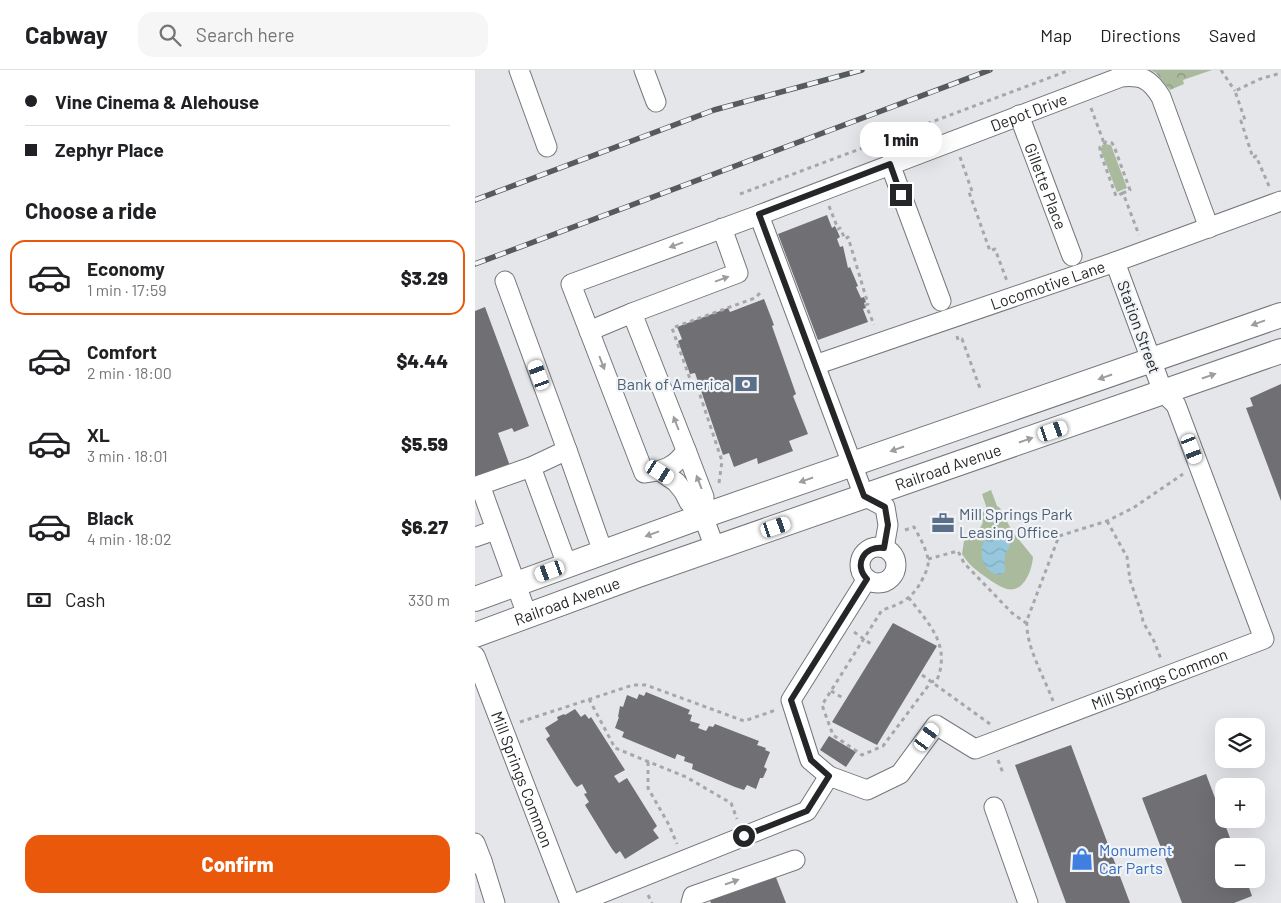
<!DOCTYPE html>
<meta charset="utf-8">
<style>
body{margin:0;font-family:Barlow,sans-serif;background:#f6f6f6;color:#202124;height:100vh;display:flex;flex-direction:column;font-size:19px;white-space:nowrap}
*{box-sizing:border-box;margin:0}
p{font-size:16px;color:#757577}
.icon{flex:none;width:28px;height:28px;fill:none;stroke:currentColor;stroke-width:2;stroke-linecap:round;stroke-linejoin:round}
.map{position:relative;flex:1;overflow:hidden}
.drawer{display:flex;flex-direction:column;background:#fff;width:475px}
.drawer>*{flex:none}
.banner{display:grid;align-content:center;height:110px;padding:0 25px;background:#fff}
.controls{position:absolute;left:740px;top:648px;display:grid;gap:10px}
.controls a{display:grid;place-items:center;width:50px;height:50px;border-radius:10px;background:#fff;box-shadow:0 5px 20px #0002;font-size:25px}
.end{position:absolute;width:22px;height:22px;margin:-11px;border:6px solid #252627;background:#fff;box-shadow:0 0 0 2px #fff}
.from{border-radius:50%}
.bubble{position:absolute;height:35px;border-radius:15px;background:#fff;box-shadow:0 5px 20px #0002;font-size:16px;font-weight:800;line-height:35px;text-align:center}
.car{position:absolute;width:15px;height:30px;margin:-15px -8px;border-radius:6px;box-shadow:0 0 4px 1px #0007;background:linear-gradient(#fff 24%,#345 0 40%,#fff 0 76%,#345 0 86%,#fff 0)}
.banner b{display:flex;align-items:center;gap:18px;height:48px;font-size:19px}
.banner b+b{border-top:1px solid #e0e0e0}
.banner i{width:12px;height:12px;background:#202124}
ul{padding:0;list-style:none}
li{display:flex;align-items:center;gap:15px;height:75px;margin:0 10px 8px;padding:0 15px;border:2px solid transparent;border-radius:15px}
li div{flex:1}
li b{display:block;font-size:19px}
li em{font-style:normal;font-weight:800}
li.on{border-color:#ea580c}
li>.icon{width:45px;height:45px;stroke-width:1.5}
h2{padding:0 25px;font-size:22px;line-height:60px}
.pay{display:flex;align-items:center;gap:12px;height:55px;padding:0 25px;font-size:19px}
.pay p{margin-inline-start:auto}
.action{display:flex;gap:10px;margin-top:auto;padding:10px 25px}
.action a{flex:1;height:58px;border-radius:15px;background:#ea580c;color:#fff;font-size:20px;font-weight:800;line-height:58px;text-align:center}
header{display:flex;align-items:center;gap:30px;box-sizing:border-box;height:70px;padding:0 25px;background:#fff;border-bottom:1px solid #e0e0e0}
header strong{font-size:24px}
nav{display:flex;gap:28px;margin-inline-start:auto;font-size:18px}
.search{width:350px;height:45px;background:#f6f6f6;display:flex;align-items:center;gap:12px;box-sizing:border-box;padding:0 18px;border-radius:15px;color:#757577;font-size:19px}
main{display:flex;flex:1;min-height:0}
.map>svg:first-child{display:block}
</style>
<header>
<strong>Cabway</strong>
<div class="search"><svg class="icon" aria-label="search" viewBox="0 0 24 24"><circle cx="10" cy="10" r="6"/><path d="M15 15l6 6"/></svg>Search here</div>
<nav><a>Map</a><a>Directions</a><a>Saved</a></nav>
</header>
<main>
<section class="drawer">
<div class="banner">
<b><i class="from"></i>Vine Cinema &amp; Alehouse</b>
<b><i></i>Zephyr Place</b>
</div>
<h2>Choose a ride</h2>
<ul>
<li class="on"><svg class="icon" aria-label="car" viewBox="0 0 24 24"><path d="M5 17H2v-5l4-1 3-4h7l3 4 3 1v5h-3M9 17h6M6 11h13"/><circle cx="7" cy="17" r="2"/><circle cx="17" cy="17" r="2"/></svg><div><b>Economy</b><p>1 min · 17:59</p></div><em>$3.29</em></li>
<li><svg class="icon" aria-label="car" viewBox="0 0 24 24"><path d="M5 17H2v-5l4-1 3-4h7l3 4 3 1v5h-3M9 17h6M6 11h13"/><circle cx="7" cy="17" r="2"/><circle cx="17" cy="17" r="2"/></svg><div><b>Comfort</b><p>2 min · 18:00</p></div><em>$4.44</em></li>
<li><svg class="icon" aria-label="car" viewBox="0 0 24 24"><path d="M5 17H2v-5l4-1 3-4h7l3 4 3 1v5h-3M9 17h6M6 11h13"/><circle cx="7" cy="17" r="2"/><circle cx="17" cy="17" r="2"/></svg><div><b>XL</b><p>3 min · 18:01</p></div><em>$5.59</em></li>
<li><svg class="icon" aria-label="car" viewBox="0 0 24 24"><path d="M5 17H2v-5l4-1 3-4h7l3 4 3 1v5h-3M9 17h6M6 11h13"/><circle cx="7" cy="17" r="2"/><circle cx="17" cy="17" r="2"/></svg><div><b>Black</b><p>4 min · 18:02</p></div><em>$6.27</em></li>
</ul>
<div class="pay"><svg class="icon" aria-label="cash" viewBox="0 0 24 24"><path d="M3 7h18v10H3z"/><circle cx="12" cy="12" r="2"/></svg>Cash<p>330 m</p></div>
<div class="action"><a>Confirm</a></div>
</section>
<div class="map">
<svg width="806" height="833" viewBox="0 0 806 833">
<defs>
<pattern id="forest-crowns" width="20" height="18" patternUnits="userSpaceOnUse" patternTransform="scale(1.25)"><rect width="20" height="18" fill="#aaba9d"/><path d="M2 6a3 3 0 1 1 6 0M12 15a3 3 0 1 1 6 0" fill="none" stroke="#8a9780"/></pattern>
<pattern id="water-waves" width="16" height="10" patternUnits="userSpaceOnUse" patternTransform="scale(1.25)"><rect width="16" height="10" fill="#97c7dd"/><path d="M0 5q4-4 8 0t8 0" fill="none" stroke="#82abbe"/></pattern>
</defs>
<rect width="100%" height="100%" fill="#e4e6ea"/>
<g fill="#aaba9d">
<path d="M630,74L636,75L652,118L642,122L626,81L627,75Z"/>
<path d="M516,420L522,436L525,438L537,461L558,487C557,500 549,523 532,519C525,517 518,512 512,508C502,501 493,494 487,484L489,471C497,466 505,461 508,452L506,451L505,445L512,439L507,424Z"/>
</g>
<path fill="url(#forest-crowns)" d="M675,0H737L708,10L709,14L695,20L681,3Z"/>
<path fill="url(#water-waves)" d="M518,459C528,459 538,462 535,474C534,478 531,482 530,486C529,491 530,497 530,502L523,505C502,499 502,471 518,459Z"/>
<g fill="#706f73">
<path d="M352,145L357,158L360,156L365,167L362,169L365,177L368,176L373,198L375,197L383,216L381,217L386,228L389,227L391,232L389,233L391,238L388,239L393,252L343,270L303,164Z"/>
<path d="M289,229L299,255L297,256L321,324L318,326L333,364L314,371L318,381L283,394L282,388L259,397L254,383L248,385L220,303L215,304L203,271L207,269L202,257L253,238L255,242Z"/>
<path d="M10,237L54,356L39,362L37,358L23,363L35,396L0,409V241Z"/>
<path d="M806,314V431L771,338L778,336L775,328Z"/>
<path d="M418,553L462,576L402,675L357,652Z"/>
<path d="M171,622L215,640L213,644L217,645L215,651L225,654L223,658L231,661L234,656L238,657L240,654L284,671L282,675L291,678L290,680L295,682L289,697L292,699L288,708H285L281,719L272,715L269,720L260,717L217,699L218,694L209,691L210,687L202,684L200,689L147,667L149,662L140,658L144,647H143L145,636L148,637L152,625L162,629L164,624L169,626Z"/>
<path d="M100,639L106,647L110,644L114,649L116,647L150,700L139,706L144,713L152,708L182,756L178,760L184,768L150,789L145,781L141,784L137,779L110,735L114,732L109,724L112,723L107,714L102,717L99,714L71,669L75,666L70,658L83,650L82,647L89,644L90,645Z"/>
<path d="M354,666L381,682L371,697L345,680Z"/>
<path d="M596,675L622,745L655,833H591L540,695Z"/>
<path d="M731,704L758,776H749V809H771L777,826L759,833H707L667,728Z"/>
<path d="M300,805L311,833H236L234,829Z"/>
</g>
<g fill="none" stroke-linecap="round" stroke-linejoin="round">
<defs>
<g id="minor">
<path d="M44,0L72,77"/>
<path d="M169,0L181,32"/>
<path id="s1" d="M544,45L597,186"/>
<path d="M415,94L466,231"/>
<path d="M284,145L389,426L410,437L413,455L409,478"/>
<path id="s2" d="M247,158L263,203L157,243L211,380C202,397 187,401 169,403L96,214L284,145L646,7C667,5 675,9 686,27L734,158"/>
<path d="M30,211L92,380L56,397L92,495"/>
<path d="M114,261L157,243"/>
<path id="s3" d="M340,295L640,192L806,131"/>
<path d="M92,380L128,482"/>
<path d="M211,380L229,427L228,446L240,478"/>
<path d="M185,401L201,412L209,422L214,432L228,446"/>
<path d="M5,415L56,397"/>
<path d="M0,417L5,415L52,545"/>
<path d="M0,467L20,460"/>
<circle cx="403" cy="495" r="18"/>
<path id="s4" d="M0,586L95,833"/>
<path d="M354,706L335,690L316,630L392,509"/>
<path d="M519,737L553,833"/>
<path d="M0,773L7,791L0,794"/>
<path d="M7,791L20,833"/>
<path id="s5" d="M102,833L332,741L354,706L392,720L425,704L461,655L500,679L789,569L701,335L688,322L640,192"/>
<path d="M216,833L218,826L320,790"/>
</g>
<g id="major">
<path d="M0,529L228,446L806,245"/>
<path id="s6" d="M0,565L163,505L806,281"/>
</g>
</defs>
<use href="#minor" stroke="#74777a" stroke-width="21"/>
<use href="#major" stroke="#74777a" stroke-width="26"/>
<g stroke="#a6a7aa" stroke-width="3" stroke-dasharray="4 4" stroke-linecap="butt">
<path d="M746,0L760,21"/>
<path d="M616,38L629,73"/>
<path d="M485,87L497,121L494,122L515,181L520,179L532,211"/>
<path d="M794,116L781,86L778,88L766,51L770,50L760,21L785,9L806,3"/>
<path d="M648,123L641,126L625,82V77L631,72L637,73L639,76L655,120L648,123L664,165"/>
<path d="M265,124L595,0"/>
<path d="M354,136L363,159L365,158L370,169L373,167L393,234L391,235L399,255"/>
<path d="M482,266L483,270L487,269L506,321"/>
<path d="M244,413L247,391L224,322L215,309L197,258L280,228L286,222"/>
<path d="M632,451L652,487L655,510L667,545L668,552L679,571L686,589"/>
<path d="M430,460L439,457C444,466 451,478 453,489C454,496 451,502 448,508C439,527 427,534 407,540L347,635L358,665L387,685L408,676L456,612L462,610C476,575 454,554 434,528"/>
<path d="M453,489L483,481L489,493L537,543L551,553"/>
<path d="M379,562L396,574"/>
<path d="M447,605L515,654"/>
<path d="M356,621L368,628"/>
<path d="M114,629L140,678L211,707L256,733L262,749"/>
<path d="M578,631C569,606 550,576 552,550L584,466L632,451L658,438L708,404"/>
<path d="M45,652L158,615H171L269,651L301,640"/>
<path d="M523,690L528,703"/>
<path d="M173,692V718L194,755L202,774"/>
<path d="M173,825L177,833"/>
</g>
<use href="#minor" stroke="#fff" stroke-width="19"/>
<use href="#major" stroke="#fff" stroke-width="24"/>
<defs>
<g id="rail">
<path d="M0,130L239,40L387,0"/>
<path d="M0,194L515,0"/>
</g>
</defs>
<use href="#rail" stroke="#58595b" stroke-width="5.5"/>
<use href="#rail" stroke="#f1f4f7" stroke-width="4" stroke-dasharray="11" stroke-linecap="butt"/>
</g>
<defs><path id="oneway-solid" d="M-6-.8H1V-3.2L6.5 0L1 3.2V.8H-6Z" transform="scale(1.25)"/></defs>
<g fill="#9d9d9e">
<use href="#oneway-solid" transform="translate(201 175) rotate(160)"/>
<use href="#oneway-solid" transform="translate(247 209) rotate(-20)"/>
<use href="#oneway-solid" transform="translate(783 253) rotate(160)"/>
<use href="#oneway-solid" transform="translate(127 293) rotate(69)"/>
<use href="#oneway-solid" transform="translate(734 306) rotate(-19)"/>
<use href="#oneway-solid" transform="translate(630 307) rotate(161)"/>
<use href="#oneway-solid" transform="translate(201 353) rotate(-111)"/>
<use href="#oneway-solid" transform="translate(551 370) rotate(-19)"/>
<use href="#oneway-solid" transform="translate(422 379) rotate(161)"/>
<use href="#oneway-solid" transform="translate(331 410) rotate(161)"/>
<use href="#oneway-solid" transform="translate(224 412) rotate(-111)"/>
<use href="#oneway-solid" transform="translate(177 464) rotate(160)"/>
<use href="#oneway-solid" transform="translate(257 812) rotate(-19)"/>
</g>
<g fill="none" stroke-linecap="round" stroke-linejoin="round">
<path stroke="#252627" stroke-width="6" d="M269,766L332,741L354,706L336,690L316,630L392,509C378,495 389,475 409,478L413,455L410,437L389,426L284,144L415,94L426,125"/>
</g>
<defs>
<symbol id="bank-bare" viewBox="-9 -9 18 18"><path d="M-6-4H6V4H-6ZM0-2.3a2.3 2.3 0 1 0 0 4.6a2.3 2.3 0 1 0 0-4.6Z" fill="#5c6f8a" stroke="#f1f4f7" stroke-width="2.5" paint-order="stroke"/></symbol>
<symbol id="office-bare" viewBox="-9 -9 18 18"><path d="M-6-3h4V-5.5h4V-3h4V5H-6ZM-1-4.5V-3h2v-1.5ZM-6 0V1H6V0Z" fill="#5c6f8a" stroke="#f1f4f7" stroke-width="2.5" paint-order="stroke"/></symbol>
<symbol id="shop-bare" viewBox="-9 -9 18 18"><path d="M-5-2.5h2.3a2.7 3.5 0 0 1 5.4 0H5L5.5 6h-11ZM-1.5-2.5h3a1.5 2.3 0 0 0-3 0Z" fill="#3f7fe0" stroke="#f1f4f7" stroke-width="2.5" paint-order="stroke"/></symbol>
</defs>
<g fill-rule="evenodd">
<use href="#bank-bare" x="255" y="298" width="32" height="32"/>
<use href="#office-bare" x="452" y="437" width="32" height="32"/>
<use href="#shop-bare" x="591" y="773" width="32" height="32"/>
</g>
<g text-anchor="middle" stroke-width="4.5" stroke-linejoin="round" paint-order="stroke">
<g font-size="16" fill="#252627" stroke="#f1f4f7">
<text dy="6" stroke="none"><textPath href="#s2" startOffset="1050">Depot Drive</textPath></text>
<text dy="6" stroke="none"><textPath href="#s1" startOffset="76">Gillette Place</textPath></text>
<text dy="6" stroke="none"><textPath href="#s3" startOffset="246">Locomotive Lane</textPath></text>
<text transform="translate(664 257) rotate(70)" y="6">Station Street</text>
<text dy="6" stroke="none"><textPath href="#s6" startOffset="502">Railroad Avenue</textPath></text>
<text dy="6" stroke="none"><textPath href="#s6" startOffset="98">Railroad Avenue</textPath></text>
<text dy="6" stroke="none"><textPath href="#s5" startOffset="670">Mill Springs Common</textPath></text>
<text dy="6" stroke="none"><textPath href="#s4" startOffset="132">Mill Springs Common</textPath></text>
</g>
<g font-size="16" fill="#4e5e75" stroke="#f1f4f7" text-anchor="end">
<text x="255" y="320">Bank of America</text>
<text x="484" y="450" text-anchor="start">Mill Springs Park<tspan x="484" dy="18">Leasing Office</tspan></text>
</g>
<g font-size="16" fill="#366cbe" stroke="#f1f4f7" text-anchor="start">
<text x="624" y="786">Monument<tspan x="624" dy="18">Car Parts</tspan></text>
</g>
</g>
</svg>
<div class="controls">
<a><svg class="icon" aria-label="layers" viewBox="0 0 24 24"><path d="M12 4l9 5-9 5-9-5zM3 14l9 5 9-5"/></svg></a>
<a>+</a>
<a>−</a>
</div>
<i class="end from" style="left:269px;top:766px"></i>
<i class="end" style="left:426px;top:125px"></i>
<div class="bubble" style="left:385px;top:52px;width:82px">1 min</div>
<i class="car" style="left:64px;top:305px;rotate:340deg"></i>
<i class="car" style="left:578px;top:361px;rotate:71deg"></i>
<i class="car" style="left:717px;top:379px;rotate:159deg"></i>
<i class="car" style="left:185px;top:402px;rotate:122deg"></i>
<i class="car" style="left:301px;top:457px;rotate:71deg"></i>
<i class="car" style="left:75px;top:501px;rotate:250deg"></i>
<i class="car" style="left:452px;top:667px;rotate:36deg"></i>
</div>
</main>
